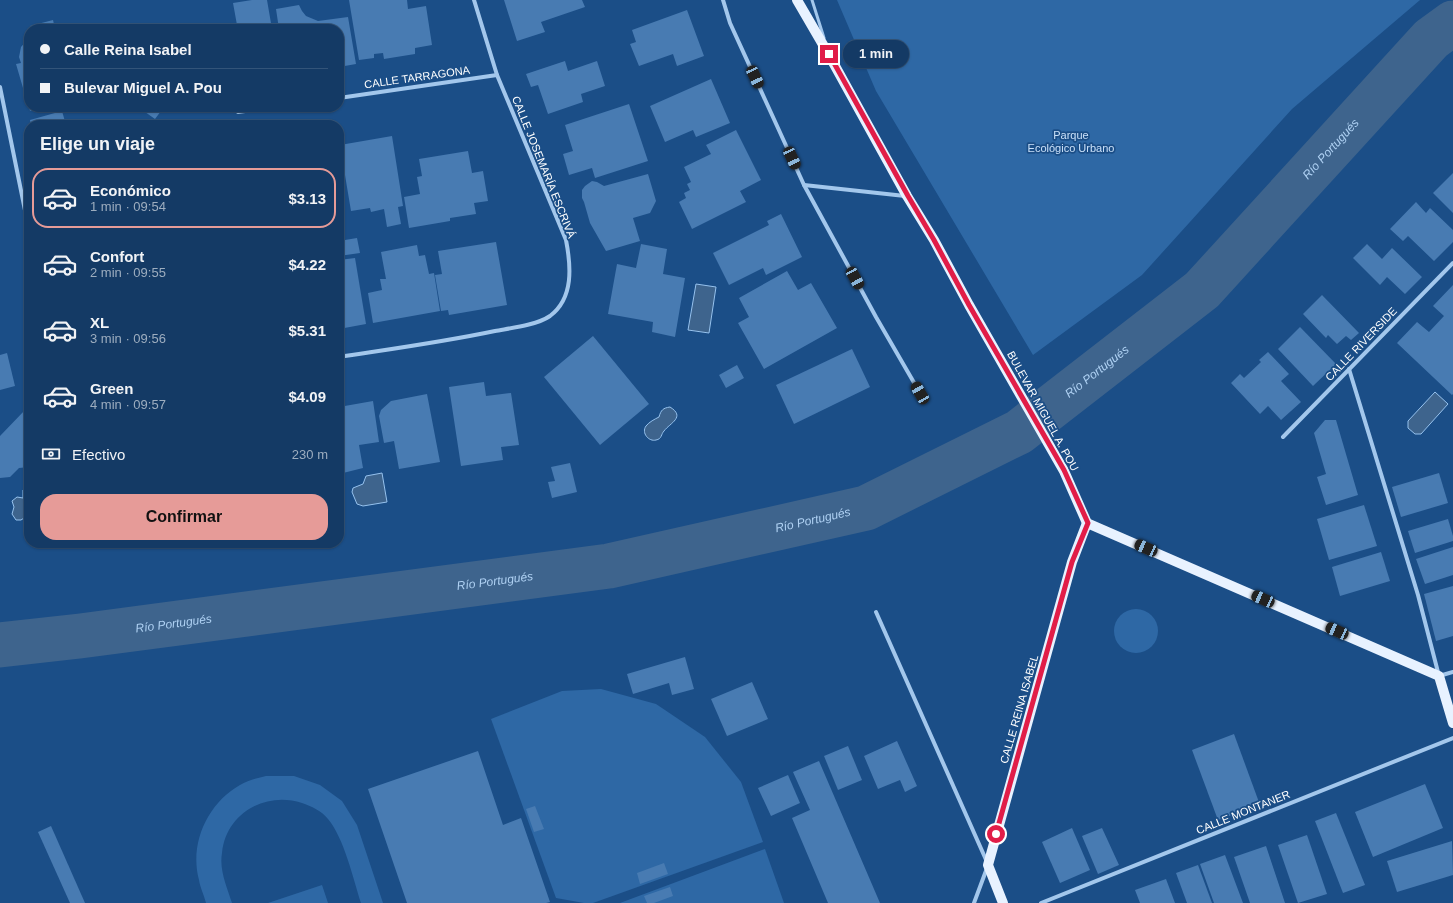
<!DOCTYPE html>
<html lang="es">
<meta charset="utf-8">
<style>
body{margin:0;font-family:Helvetica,sans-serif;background:#1d416b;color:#f1f3f6;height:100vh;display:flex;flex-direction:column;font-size:15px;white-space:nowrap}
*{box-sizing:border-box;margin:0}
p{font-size:13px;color:#9dadbf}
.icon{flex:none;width:22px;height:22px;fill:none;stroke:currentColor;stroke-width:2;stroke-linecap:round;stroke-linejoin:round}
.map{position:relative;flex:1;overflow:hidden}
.sheet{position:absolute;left:24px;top:120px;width:320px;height:428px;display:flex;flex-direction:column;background:#143a65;border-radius:16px;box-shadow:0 1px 3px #0004,0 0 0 1px #335479}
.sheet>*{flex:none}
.guide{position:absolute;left:24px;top:24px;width:320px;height:88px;border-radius:16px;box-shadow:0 1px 3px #0004,0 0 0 1px #335479;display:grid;align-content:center;height:88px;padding:0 16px;background:#143a65}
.end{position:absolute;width:18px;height:18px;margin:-9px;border:5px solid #e11d48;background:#fff;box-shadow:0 0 0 2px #fff}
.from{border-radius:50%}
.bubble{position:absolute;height:28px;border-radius:14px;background:#143a65;box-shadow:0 1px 3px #0004,0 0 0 1px #335479;font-size:13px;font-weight:700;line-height:28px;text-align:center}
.car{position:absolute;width:12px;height:24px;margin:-12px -6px;border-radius:5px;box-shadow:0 0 3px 1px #0007;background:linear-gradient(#222 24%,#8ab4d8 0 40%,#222 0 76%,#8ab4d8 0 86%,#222 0)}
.guide b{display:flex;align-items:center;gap:14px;height:38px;font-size:15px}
.guide b+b{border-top:1px solid #335479}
.guide i{width:10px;height:10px;background:#f1f3f6}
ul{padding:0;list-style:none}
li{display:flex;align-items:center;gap:12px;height:60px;margin:0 8px 6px;padding:0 8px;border:2px solid transparent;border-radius:16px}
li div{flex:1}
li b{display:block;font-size:15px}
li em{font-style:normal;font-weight:700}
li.active{border-color:#e69b98}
li>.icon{width:36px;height:36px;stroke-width:1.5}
h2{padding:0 16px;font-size:18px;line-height:48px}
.pay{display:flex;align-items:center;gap:10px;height:44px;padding:0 16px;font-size:15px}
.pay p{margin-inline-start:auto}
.action{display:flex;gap:8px;margin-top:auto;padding:8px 16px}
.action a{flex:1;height:46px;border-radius:16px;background:#e69b98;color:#111;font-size:16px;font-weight:700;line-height:46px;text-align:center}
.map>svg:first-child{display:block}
</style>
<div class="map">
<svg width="1453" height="903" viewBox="0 0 1453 903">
<rect width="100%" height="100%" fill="#1b4e87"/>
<g fill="#2e68a5">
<path d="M837,0H1420L1292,109L1142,275L1033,355L876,91Z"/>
<circle cx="1136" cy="631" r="22"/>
<path d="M601,689L656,704L705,737L741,782L763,842L593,903H584L556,898L491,719L562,691Z"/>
<path d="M266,776H294L320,785L342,801L357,825L383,903H361C353,878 344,838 328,819C322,811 311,806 302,803C266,791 226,813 222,853C219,870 227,887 232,903H206C204,895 200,887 199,880C189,843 208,803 240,785C248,780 258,778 266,776Z"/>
<path d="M765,849L784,903H620Z"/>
<path d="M322,885L328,903H268Z"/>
</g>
<g fill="#3e648d" stroke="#96c2ee">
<path d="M696,284L716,287L709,333L688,330Z"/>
<path d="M1435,392L1448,404L1421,434H1415L1408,428V421Z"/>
<path d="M670,407C686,417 670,423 664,431C661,434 662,439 656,440C649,442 641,433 646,426C649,422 655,419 659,417C661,410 663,408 670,407Z"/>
<path d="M382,473L387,502L363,506L357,504L352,492L353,488L363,484L366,476Z"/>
<path d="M29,486V504L26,506L27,516L21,520H16L12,514L14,507L12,501L17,497L23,498V490Z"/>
</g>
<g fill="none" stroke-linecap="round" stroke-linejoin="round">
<path stroke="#3e648d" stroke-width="45" id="s1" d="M0,645L80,636L609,566L866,508L1019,432L1202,290L1431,39L1453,23"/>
</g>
<g fill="#487bb2">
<path d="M252,0H267L272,29H235L234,25H237L233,3Z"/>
<path d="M349,0H407L408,9L426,6L432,45L415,48V54L384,59L383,53L374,54V58L359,60Z"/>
<path d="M504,0H582L585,7L541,22L545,32L517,41Z"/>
<path d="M299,5L302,11L306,16L318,21L348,17L356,64L339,67V29H279L276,9Z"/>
<path d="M687,10L704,56L677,66L673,54L639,66L630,44L636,42L632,30Z"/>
<path d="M53,20L55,29H31L30,26Z"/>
<path d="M29,38V92L27,87L23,88L16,64L21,63L19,57L21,47Z"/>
<path d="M565,61L568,71L597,61L605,86L581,94L583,102L548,114L538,85L531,87L526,74Z"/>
<path d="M711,79L730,123L696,137L693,130L665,142L650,106Z"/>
<path d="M26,97H29V106H28Z"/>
<path d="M629,104L648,161L595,178L592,168L569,175L563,154L573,151L565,125Z"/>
<path d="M29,107H42L30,111Z"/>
<path d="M138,107H164L155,119Z"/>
<path d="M62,111L66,125H31L30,120Z"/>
<path d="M736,130L761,180L740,191L746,202L692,229L679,202L686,198L684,193L690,190L687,184L691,182L684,167L711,154L706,145Z"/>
<path d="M392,136L403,206L398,207L401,224L387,227L384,209L371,212L370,208L351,211L340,145Z"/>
<path d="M468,151L472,173L483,171L488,201L474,203L476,214L450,218V221L409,228L404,197L420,194L417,177L422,176L419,159Z"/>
<path d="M1453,173V213L1433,193Z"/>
<path d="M648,174L656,201L650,213L633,218L640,241L606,251L590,223L584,202L582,198V190L585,186L592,181L597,182L604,186Z"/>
<path d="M1416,202L1426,213L1430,208L1453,230V242L1434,261L1408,236L1403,241L1390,229Z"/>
<path d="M781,214L802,257L766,275L763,268L729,285L713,253L769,225L767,221Z"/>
<path d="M357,238L360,253L339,256V241Z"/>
<path d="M496,242L507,305L449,315L448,310L441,311L435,275L442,274L438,251Z"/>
<path d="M641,244L667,249L663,274L685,278L675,337L652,332L653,322L608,314L617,264L636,268Z"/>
<path d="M1367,244L1382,259L1392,248L1422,277L1405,294L1387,277L1380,285L1353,258Z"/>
<path d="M417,245L419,256L425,255L429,274L434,273L440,311L373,323L368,293L382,290L380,279H386L381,252Z"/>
<path d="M355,258L366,324L339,329V260Z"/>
<path d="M787,271L798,290L811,283L837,328L764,369L738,323L749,317L739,298Z"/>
<path d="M1453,285V394L1452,395L1397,343L1417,322L1429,332L1444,316L1433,306Z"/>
<path d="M1322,295L1359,333L1351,340L1346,336L1337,344L1328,335L1326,338L1303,314Z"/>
<path d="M1300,327L1336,364L1313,386L1278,349Z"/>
<path d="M593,336L649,404L600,445L544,377Z"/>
<path d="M852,349L870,387L794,424L776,385Z"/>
<path d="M1268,352L1289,374L1281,381L1301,402L1281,420L1268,406L1260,414L1231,383L1240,374L1244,378L1261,362L1259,360Z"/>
<path d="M7,353L15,386L0,390V355Z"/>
<path d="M737,365L744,378L726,388L719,375Z"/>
<path d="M484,382L486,396L511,393L519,445L501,447L503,460L461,466L449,387Z"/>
<path d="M427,394L440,462L399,469L394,441L384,443L379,416L381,410L391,401Z"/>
<path d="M373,401L379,442L359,445L363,468L339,474V407Z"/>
<path d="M25,410L29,414V467L19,468L10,477L0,478V436Z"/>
<path d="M1325,420H1336L1358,495L1326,505L1317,477L1326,474L1314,433Z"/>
<path d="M570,463L577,492L552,498L548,482L555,481L551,467Z"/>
<path d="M1439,473L1448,503L1401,517L1392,487Z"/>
<path d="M1364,505L1377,546L1329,560L1317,519Z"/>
<path d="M1448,519L1453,536V541L1415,553L1408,531Z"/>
<path d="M1453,547V575L1425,584L1416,559Z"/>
<path d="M1381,552L1390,581L1340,596L1332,567Z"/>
<path d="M1453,586V636L1436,641L1424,594Z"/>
<path d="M685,657L694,689L672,695L669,683L633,694L627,674Z"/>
<path d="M752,682L768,719L727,736L711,699Z"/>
<path d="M1234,734L1260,805L1218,820L1192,750Z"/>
<path d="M897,741L917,786L905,792L900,780L878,789L864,756Z"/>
<path d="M848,746L862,780L838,790L824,756Z"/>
<path d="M478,751L503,825L521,818L550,902L546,903H407L368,789Z"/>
<path d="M819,761L880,903H828L792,818L810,810L793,772Z"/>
<path d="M788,775L800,803L771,816L758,788Z"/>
<path d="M1425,784L1443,828L1373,857L1355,812Z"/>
<path d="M535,806L544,829L534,832L526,809Z"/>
<path d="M1336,813L1365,885L1343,893L1315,821Z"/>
<path d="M51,826L85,903H70L38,832Z"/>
<path d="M1072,828L1090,870L1060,883L1042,842Z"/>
<path d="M1102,828L1119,865L1098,874L1082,836Z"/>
<path d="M1307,835L1327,894L1298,903L1278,845Z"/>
<path d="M1452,841L1453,875L1397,892L1387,861Z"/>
<path d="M1266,846L1285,903H1250L1234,857Z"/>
<path d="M1225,855L1243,903H1214L1200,864Z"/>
<path d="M664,863L668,874L640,884L637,873Z"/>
<path d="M1198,865L1212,903H1187L1176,873Z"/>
<path d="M1166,879L1175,903H1140L1135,890Z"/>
<path d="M670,887L673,896L654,903H647L644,896Z"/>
</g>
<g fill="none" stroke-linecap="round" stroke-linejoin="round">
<path stroke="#a3c7ec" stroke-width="3" d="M812,0L824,38"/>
<g stroke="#a3c7ec" stroke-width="4">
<path d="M723,0L730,23L804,185L876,317L920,393"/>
<path d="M0,87L29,230"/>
<path d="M339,98L497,75"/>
<path d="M238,112L275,107"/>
<path d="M804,185L905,196"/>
<path d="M339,357C391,349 443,342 495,331C511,328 537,325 550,316C574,298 571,266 566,240L497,75L474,0"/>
<path d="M1349,369L1418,595L1439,676L1453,672"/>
<path d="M1283,437L1453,263"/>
<path d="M876,612L987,862"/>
<path d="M974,903L987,868"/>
<path d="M1041,903L1453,738"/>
</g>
<g stroke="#e8f2ff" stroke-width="10">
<path d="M797,0L829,55L907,196L934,240L969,305L1064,471L1087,523L1439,676L1453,723"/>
<path d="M1003,903L988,865L1072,562L1087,523"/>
</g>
</g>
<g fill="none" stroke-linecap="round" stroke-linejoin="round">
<path stroke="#e11d48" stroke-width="5" d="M829,54L908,196L934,240L969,305L1064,470L1088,523L1072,562L996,834"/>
</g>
<g text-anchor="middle" stroke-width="3.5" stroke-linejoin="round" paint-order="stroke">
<g font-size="11" fill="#fff" stroke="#1b4e87">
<text transform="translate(417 77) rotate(-8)" y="4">CALLE TARRAGONA</text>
<text transform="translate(544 167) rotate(68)" y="4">CALLE JOSEMARÍA ESCRIVÁ</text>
<text transform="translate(1361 344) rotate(-46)" y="4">CALLE RIVERSIDE</text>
<text transform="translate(1043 411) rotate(61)" y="4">BULEVAR MIGUEL A. POU</text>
<text transform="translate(1019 709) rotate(-74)" y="4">CALLE REINA ISABEL</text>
<text transform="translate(1243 812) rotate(-22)" y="4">CALLE MONTANER</text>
</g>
<g font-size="11" fill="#c9e0f9" stroke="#1b4e87">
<text x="1071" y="139">Parque<tspan x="1071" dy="13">Ecológico Urbano</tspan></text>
</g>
<g font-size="12" font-style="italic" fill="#afd1f3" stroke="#1b4e87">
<text dy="4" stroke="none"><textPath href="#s1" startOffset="1471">Río Portugués</textPath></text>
<text dy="4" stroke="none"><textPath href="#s1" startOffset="1147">Río Portugués</textPath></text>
<text dy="4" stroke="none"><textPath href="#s1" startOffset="823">Río Portugués</textPath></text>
<text dy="4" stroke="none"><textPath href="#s1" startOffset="499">Río Portugués</textPath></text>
<text dy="4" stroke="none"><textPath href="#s1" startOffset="175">Río Portugués</textPath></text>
</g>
</g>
</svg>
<i class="end from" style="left:996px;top:834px"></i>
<i class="end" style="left:829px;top:54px"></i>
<div class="bubble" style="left:843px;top:40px;width:66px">1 min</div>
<i class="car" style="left:755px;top:77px;rotate:155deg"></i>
<i class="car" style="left:792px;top:158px;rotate:155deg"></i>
<i class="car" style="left:855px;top:278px;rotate:151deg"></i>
<i class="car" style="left:920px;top:393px;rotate:330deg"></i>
<i class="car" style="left:1146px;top:548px;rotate:294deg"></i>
<i class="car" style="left:1263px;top:599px;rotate:294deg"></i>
<i class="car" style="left:1337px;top:631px;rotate:294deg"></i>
<div class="guide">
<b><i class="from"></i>Calle Reina Isabel</b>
<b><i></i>Bulevar Miguel A. Pou</b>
</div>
<section class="sheet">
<h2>Elige un viaje</h2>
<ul>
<li class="active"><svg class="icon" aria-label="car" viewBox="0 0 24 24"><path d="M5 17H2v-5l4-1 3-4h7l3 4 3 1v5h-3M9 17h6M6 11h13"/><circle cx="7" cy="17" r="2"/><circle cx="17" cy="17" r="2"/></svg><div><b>Económico</b><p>1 min · 09:54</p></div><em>$3.13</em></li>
<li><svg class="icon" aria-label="car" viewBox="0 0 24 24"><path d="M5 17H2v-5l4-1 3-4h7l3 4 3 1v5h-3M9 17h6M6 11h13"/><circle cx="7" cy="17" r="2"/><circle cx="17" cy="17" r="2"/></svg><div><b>Confort</b><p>2 min · 09:55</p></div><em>$4.22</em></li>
<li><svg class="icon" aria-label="car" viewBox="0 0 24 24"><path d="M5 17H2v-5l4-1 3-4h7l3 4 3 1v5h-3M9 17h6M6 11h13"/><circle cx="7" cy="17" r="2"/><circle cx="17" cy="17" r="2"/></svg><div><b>XL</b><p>3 min · 09:56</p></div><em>$5.31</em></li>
<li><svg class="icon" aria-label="car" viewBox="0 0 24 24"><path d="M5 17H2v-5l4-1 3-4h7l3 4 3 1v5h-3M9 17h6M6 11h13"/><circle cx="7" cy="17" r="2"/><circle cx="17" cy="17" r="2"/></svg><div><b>Green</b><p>4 min · 09:57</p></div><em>$4.09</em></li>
</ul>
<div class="pay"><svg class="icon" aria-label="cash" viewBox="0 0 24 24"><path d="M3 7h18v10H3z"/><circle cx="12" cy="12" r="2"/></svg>Efectivo<p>230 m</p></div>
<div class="action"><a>Confirmar</a></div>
</section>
</div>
